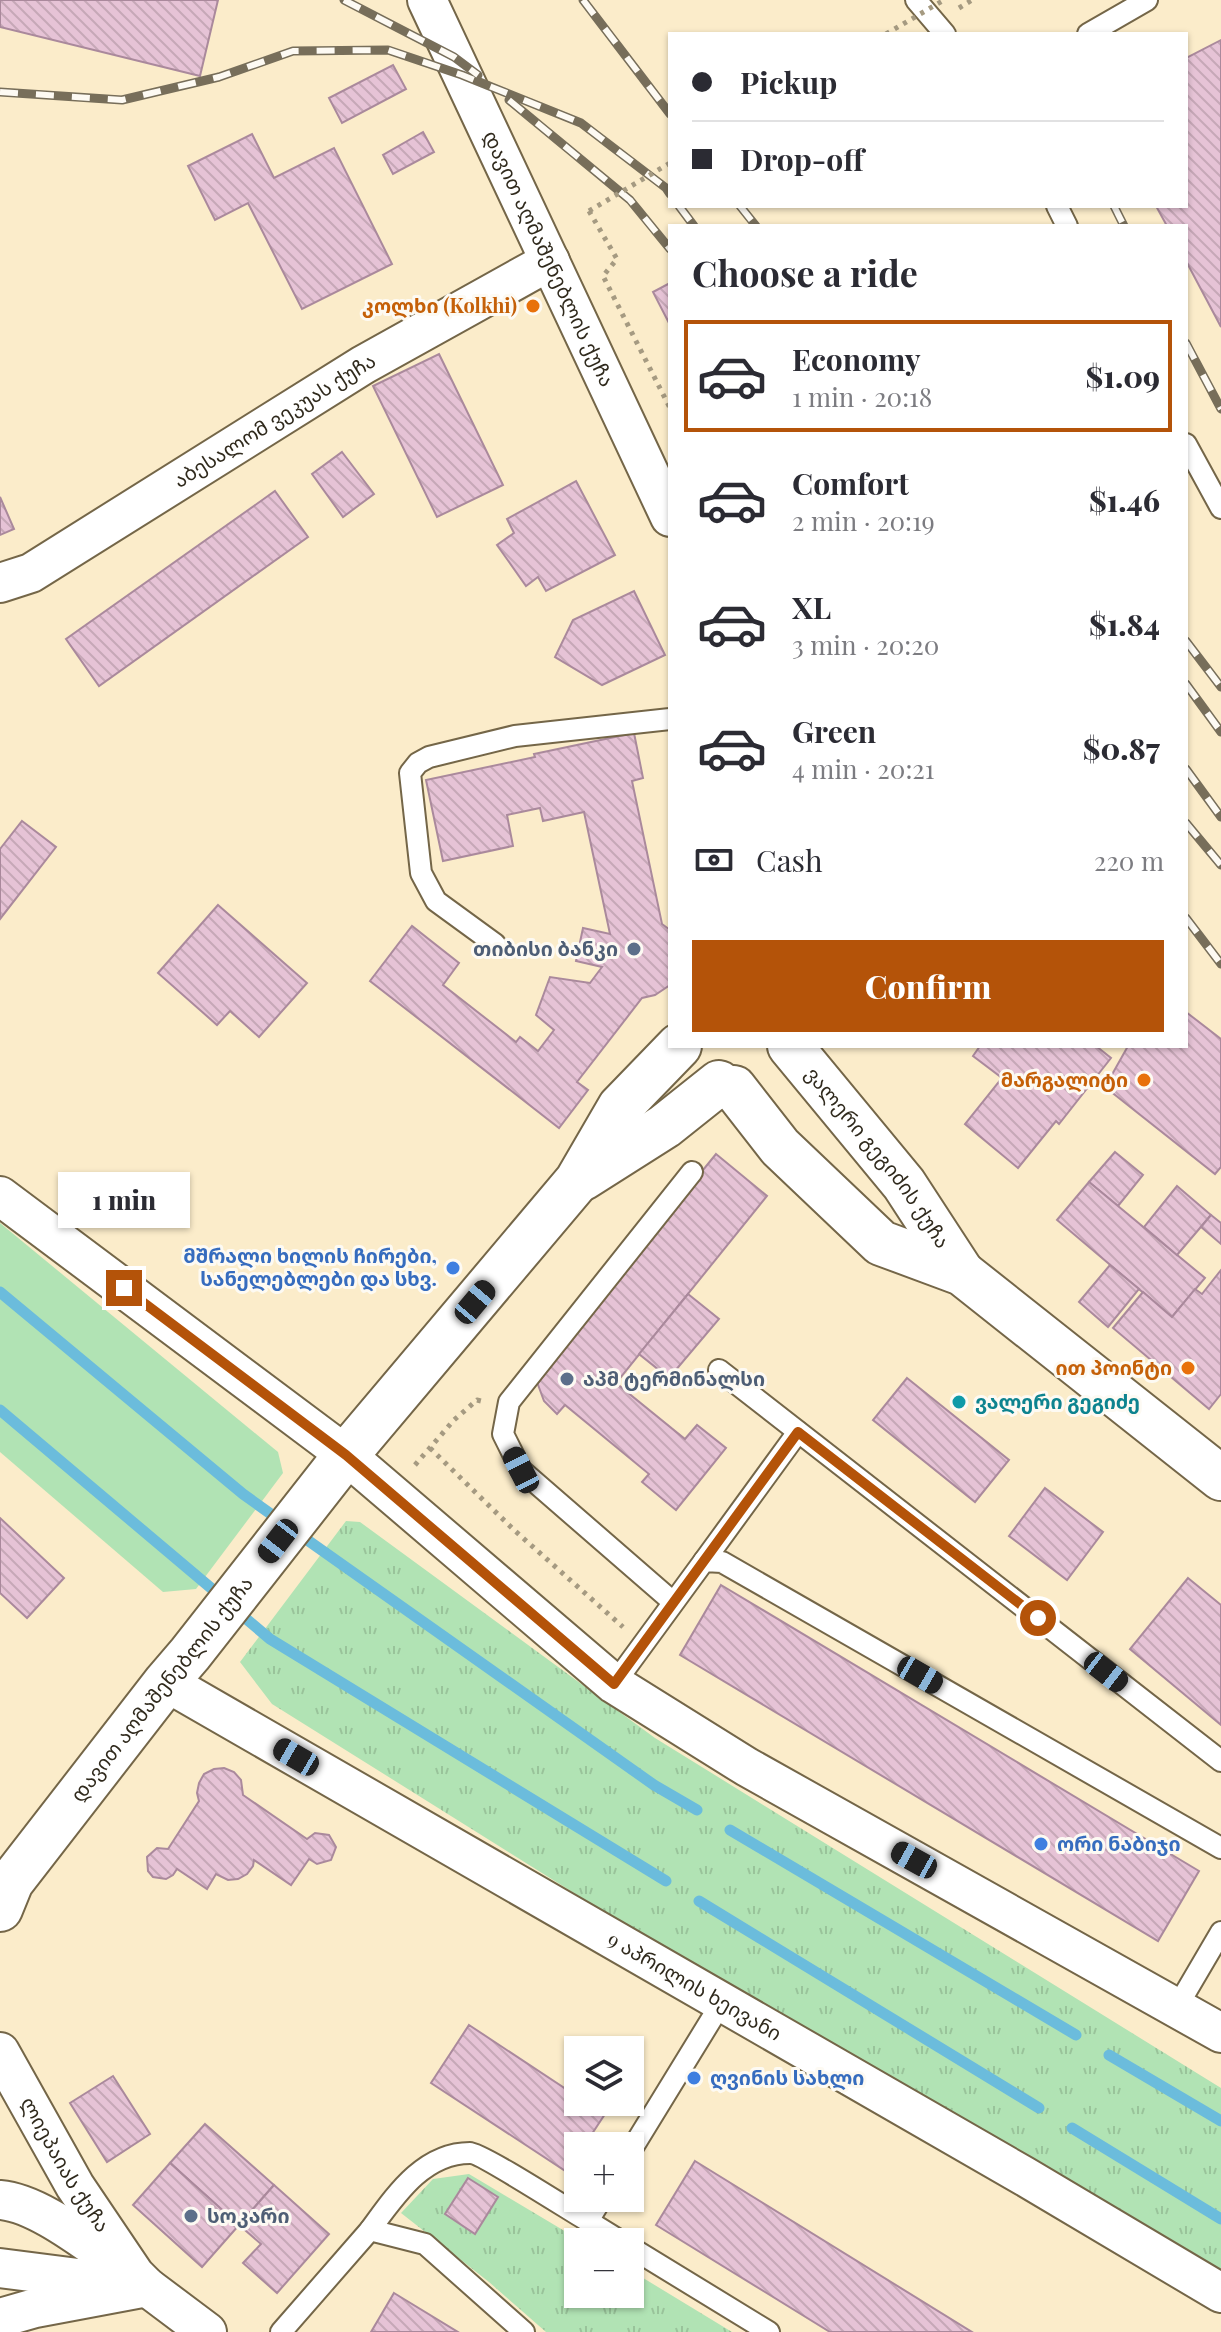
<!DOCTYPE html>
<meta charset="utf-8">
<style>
body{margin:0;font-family:"Playfair Display","Noto Sans Georgian",serif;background:#f7f7f7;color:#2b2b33;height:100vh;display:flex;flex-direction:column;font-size:30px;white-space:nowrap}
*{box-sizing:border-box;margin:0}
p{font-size:26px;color:#7c7c81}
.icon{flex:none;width:44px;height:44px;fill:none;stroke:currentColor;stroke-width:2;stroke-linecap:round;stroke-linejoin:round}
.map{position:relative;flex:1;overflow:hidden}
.details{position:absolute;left:668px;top:224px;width:520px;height:824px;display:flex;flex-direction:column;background:#fff;border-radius:0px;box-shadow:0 2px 6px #0004}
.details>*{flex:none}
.banner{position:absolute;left:668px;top:32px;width:520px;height:176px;border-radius:0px;box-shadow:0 2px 6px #0004;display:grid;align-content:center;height:176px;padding:0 24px;background:#fff}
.tools{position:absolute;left:564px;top:2036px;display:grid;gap:16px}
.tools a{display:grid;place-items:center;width:80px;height:80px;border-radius:0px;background:#fff;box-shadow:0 2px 6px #0004;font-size:40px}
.end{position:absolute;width:36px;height:36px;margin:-18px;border:10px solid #b45309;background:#fff;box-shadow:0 0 0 4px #fff}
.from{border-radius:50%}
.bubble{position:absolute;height:56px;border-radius:0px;background:#fff;box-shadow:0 2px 6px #0004;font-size:26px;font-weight:800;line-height:56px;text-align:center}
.car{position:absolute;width:24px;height:48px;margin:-24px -12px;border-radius:10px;box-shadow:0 0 6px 2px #0007;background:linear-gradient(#222 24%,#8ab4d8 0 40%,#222 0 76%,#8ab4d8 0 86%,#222 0)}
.banner b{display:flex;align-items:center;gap:28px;height:76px;font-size:30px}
.banner b+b{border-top:2px solid #e1e1e2}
.banner i{width:20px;height:20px;background:#2b2b33}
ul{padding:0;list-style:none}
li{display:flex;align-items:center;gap:24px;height:112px;margin:0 16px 12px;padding:0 8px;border:4px solid transparent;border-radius:0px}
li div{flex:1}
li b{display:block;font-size:30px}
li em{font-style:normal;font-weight:800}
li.active{border-color:#b45309}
li>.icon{width:72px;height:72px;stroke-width:1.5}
h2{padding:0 24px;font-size:36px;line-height:96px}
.pay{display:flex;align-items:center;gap:20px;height:88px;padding:0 24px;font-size:30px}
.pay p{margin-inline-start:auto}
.cta{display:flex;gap:16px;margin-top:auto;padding:16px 24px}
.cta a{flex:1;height:92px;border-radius:0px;background:#b45309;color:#fff;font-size:32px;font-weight:800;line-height:92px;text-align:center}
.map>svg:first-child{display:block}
</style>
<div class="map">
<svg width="1221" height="2332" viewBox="0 0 1221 2332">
<defs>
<pattern id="park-tufts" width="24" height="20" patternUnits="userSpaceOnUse" patternTransform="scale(2)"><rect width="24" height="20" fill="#b1e3b4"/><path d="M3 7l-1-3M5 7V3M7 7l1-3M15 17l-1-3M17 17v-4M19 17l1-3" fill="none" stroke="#99c39a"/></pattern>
<pattern id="building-back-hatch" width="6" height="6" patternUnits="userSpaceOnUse" patternTransform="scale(2)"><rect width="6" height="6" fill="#e6c3d6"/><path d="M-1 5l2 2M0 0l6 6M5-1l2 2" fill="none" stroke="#c6a8b7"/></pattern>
</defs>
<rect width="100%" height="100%" fill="#fbecca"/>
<path fill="#b1e3b4" d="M0,1223L278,1452L283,1473L196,1589L163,1592L0,1452Z"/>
<g fill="url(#park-tufts)">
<path d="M346,1521L360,1522L655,1738L1221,2088V2270L1066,2178L694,1968L272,1704L240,1662Z"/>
<path d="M469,2174L583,2242H578V2294H630V2270L732,2332H546L489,2282L401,2213L433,2179Z"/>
</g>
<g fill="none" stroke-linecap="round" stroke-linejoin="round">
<g stroke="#6bbcdc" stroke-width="11">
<path d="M0,1292L243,1494L282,1522"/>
<path d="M0,1410L224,1599"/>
<path d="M296,1532L654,1785L697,1810"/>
<path d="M237,1611L270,1639L666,1881"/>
<path d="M730,1830L1076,2035"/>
<path d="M699,1901L1039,2108"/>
<path d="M1109,2055L1221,2121"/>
<path d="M1072,2128L1221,2219"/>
</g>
</g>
<g fill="url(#building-back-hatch)" stroke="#aa899c" stroke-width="2">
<path d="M0,0H218L200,76L0,27Z"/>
<path d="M1221,40V327L1186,261V226H1167L1156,206H1186V58Z"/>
<path d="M393,65L406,89L342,123L329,98Z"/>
<path d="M423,132L434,152L393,174L383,155Z"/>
<path d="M252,134L274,178L334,148L392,264L302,309L248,203L215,220L188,166Z"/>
<path d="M670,283V325L653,292Z"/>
<path d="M439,354L503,485L437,517L373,386Z"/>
<path d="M342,452L374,494L343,517L312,474Z"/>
<path d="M576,481L615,555L546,591L538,577L526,586L497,545L514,533L507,519Z"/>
<path d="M275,491L308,537L99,686L66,639Z"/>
<path d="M0,497L14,529L0,535Z"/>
<path d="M634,591L665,655L602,685L555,657L573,620Z"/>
<path d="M634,733L643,778L632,781L662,924L670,930V985L655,995L642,998L577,1082L588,1090L559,1128L370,981L412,926L459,963L443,985L516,1042L520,1037L538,1051L554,1030L536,1015L550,977L590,983L602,967L576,961L583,928L610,934L584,812L543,821L540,808L507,815L513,846L443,861L426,780L535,757L534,754Z"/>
<path d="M22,821L56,847L0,919V849Z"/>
<path d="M218,905L307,983L259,1037L230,1011L217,1025L158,973Z"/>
<path d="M1186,1012L1221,1039V1167L1215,1174L1105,1087L1128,1046H1186Z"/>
<path d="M980,1046H1096L1111,1058L1059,1124L1056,1121L1018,1168L965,1124L1002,1078L973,1056Z"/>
<path d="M1115,1152L1143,1175L1118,1206L1089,1182Z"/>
<path d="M716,1154L767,1196L616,1383L685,1439L697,1425L726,1448L676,1510L642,1482L649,1474L565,1405L557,1414L544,1401L537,1382L569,1335Z"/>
<path d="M1089,1182L1205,1278L1172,1317L1057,1220Z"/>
<path d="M1177,1186L1211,1215L1177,1255L1144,1227Z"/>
<path d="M1211,1215L1221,1223V1244L1201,1227Z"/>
<path d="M1110,1265L1139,1289L1108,1327L1079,1302Z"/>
<path d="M1221,1270V1394L1209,1409L1113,1328L1143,1292L1172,1317L1195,1289L1202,1294Z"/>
<path d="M688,1294L719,1319L669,1378L639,1354Z"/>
<path d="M907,1378L1009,1460L975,1502L873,1420Z"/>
<path d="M1045,1488L1103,1532L1067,1580L1009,1536Z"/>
<path d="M0,1518L64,1578L27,1618L0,1593Z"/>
<path d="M1188,1578L1221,1605V1725L1130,1649Z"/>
<path d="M721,1585L1199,1871L1158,1941L680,1655Z"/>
<path d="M224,1768L234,1772L241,1780L243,1795L307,1839L315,1833L329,1835L336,1847L331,1860L317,1864L309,1859L291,1885L254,1860L253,1866L247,1874L238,1879L228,1880L216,1874L207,1889L177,1869L173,1875L166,1879L153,1877L148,1871L147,1857L157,1848L168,1849L199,1801L197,1793L199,1783L204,1774L214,1769Z"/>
<path d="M469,2025L578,2097V2102H586L605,2114L584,2146H578V2155L567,2172L431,2083Z"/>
<path d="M113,2076L150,2134L107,2162L70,2103Z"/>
<path d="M205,2124L274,2185L239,2225L170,2163Z"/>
<path d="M695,2161L972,2332H830L656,2225Z"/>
<path d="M170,2163L239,2225L202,2267L133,2205Z"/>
<path d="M468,2178L498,2197L475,2234L445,2214Z"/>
<path d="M274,2185L329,2234L277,2293L243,2263L261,2244L239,2225Z"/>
<path d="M394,2293L458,2332H371Z"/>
</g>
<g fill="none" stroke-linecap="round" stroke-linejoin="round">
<defs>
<g id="service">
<path d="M916,0L945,34"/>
<path d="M1088,34L1147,0"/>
<path d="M1057,206L1067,226"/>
<path d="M1186,444L1221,508"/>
<path d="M495,944L436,901L421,873L410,773L418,763L429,757L515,736L670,719"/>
<path d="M719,1370L1221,1761"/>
<path d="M704,1561L798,1432"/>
<path d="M673,1602L521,1470L503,1434L509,1402L692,1172"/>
<path d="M614,1684L704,1561L722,1562L1221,1848"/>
<path d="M1177,2007L1221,1932"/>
<path d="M630,2152L722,2002"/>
<path d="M602,2198L588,2221L622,2242"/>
<path d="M370,2230C395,2196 423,2153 470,2153C481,2153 571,2211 588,2221"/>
<path d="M630,2247L769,2332"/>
<path d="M281,2332L370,2230L425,2244L524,2332"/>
</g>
<g id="minor">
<path id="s1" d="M427,0L670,517"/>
<path id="s2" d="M0,583L31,573L363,365L550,261"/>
<path d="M0,1196L346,1455L614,1684L747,1767L1221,2033"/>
<path id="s3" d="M166,1682L1024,2176L1221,2293"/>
<path id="s4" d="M0,2052L75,2186L135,2275L147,2287L207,2332"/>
<path d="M0,2200C38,2203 87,2243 120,2265"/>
<path d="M0,2268L78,2278L112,2284"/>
<path d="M0,2318L35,2308L147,2287"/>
</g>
<g id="tertiary">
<path id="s5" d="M790,1046L904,1184L962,1273"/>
<path d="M734,1088L780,1147L881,1243L962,1273L1221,1478"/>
<path d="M583,1178L665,1126L719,1083"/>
<path id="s6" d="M0,1909L11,1882L166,1682L190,1654L346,1455L577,1181L620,1107L679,1046"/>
</g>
</defs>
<use href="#service" stroke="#746648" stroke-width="24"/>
<use href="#minor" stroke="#746648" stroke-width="42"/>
<use href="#tertiary" stroke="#746648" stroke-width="48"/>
<g stroke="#a59a81" stroke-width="5" stroke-dasharray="4 6" stroke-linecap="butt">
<path d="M959,8L972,0"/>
<path d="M589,211L617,259L603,276L670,408"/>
<path d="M430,1448L514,1530L623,1627"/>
<path d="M415,1465L454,1420L477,1400L481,1401"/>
</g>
<use href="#service" stroke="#fff" stroke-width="20"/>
<use href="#minor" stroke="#fff" stroke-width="38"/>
<use href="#tertiary" stroke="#fff" stroke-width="44"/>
<defs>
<g id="rail">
<path d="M344,0L454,57L478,75"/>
<path d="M583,0L670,114"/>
<path d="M0,92L122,100L219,77L293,51L388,50L462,75L581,123L666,188L670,194"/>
<path d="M509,100L630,200L670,249"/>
<path d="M679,206L694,226"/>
<path d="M740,206L756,226"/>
<path d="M1114,206L1124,226"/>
<path d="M1186,343L1221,409"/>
<path d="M1186,641L1221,687"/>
<path d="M1186,684L1221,732"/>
<path d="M1186,769L1221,817"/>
<path d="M1186,823L1221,865"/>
<path d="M1186,918L1221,964"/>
</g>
</defs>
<use href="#rail" stroke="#776e5a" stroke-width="9"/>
<use href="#rail" stroke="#fdfaf3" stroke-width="6" stroke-dasharray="18" stroke-linecap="butt"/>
<g stroke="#a59a81" stroke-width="5" stroke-dasharray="4 6" stroke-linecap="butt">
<path d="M886,34L944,0"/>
<path d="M589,211L670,163"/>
</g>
</g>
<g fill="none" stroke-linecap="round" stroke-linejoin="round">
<path stroke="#b45309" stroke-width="10" d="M124,1288L346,1455L614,1684L798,1432L1038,1618"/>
</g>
<g fill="#e8710a" stroke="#fdfaf3" stroke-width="3">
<circle cx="533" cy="306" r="8"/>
<circle cx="1144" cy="1080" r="8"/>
<circle cx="1188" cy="1368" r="8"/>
</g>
<g fill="#5c6f8a" stroke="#fdfaf3" stroke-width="3">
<circle cx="634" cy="949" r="8"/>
<circle cx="567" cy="1379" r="8"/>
<circle cx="191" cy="2216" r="8"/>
</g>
<g fill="#3f7fe0" stroke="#fdfaf3" stroke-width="3">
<circle cx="453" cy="1268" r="8"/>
<circle cx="1041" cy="1844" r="8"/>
<circle cx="694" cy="2078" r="8"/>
</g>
<circle fill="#0f9aa8" stroke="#fdfaf3" stroke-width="3" cx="959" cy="1402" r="8"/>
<g text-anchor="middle" stroke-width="6" stroke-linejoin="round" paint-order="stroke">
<g font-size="20" fill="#302a1d" stroke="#fdfaf3">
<text dy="7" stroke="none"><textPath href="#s1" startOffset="286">დავით აღმაშენებლის ქუჩა</textPath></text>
<text dy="7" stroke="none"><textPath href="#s2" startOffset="320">აბესალომ ვეკუას ქუჩა</textPath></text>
<text dy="7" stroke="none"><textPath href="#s5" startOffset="142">ვალერი გეგიძის ქუჩა</textPath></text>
<text dy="7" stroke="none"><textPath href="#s6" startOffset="274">დავით აღმაშენებლის ქუჩა</textPath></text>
<text dy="7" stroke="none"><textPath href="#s3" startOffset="610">9 აპრილის ხეივანი</textPath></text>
<text dy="7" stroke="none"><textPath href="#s4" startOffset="130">ლიეპაიას ქუჩა</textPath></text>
</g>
<g font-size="20" font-weight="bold" fill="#c56008" stroke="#fdfaf3" text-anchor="end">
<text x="517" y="313">კოლხი (Kolkhi)</text>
<text x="1128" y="1087">მარგალიტი</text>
<text x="1172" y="1375">ით პოინტი</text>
</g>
<g font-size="20" font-weight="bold" fill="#4e5e75" stroke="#fdfaf3" text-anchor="start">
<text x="618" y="956" text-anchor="end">თიბისი ბანკი</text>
<text x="583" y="1386">აპმ ტერმინალსი</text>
<text x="207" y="2223">სოკარი</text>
</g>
<g font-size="20" font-weight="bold" fill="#366cbe" stroke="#fdfaf3" text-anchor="start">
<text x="437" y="1263" text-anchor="end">მშრალი ხილის ჩირები,<tspan x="437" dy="23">სანელებლები და სხვ.</tspan></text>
<text x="1057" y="1851">ორი ნაბიჯი</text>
<text x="710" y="2085">ღვინის სახლი</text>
</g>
<g font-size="20" font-weight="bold" fill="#0d838f" stroke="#fdfaf3" text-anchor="start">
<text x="975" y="1409">ვალერი გეგიძე</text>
</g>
</g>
</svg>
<div class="tools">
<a><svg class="icon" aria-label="layers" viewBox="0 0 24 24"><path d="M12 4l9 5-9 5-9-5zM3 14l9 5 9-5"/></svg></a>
<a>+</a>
<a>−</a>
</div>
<i class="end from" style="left:1038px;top:1618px"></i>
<i class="end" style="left:124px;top:1288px"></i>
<div class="bubble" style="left:58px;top:1172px;width:132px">1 min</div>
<i class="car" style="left:475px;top:1302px;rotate:40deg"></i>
<i class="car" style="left:521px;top:1470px;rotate:333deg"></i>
<i class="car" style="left:278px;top:1541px;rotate:218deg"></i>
<i class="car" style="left:1106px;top:1672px;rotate:128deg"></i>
<i class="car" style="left:920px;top:1675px;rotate:120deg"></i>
<i class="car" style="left:296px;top:1757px;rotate:300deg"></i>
<i class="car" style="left:914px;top:1860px;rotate:299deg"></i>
<div class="banner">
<b><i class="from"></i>Pickup</b>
<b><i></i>Drop-off</b>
</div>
<section class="details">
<h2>Choose a ride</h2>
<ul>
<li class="active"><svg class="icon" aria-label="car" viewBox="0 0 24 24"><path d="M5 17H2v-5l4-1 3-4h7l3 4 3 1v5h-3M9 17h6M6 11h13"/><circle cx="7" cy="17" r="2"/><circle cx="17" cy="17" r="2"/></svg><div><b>Economy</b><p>1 min · 20:18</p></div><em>$1.09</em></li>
<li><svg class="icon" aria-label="car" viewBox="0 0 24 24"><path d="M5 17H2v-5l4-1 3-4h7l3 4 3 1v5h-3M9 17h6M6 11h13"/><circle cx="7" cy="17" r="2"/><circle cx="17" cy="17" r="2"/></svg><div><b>Comfort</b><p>2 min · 20:19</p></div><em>$1.46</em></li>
<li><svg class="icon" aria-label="car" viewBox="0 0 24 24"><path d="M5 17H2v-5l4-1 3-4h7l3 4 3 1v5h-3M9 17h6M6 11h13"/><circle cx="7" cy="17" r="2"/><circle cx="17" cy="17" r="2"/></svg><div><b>XL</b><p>3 min · 20:20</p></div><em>$1.84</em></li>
<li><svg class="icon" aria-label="car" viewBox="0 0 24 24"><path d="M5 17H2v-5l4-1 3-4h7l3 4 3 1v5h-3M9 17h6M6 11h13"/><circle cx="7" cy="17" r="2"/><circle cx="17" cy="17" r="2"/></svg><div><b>Green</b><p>4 min · 20:21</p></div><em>$0.87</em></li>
</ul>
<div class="pay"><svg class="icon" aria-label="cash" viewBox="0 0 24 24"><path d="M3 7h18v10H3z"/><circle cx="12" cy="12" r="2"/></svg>Cash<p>220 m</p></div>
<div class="cta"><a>Confirm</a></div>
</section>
</div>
